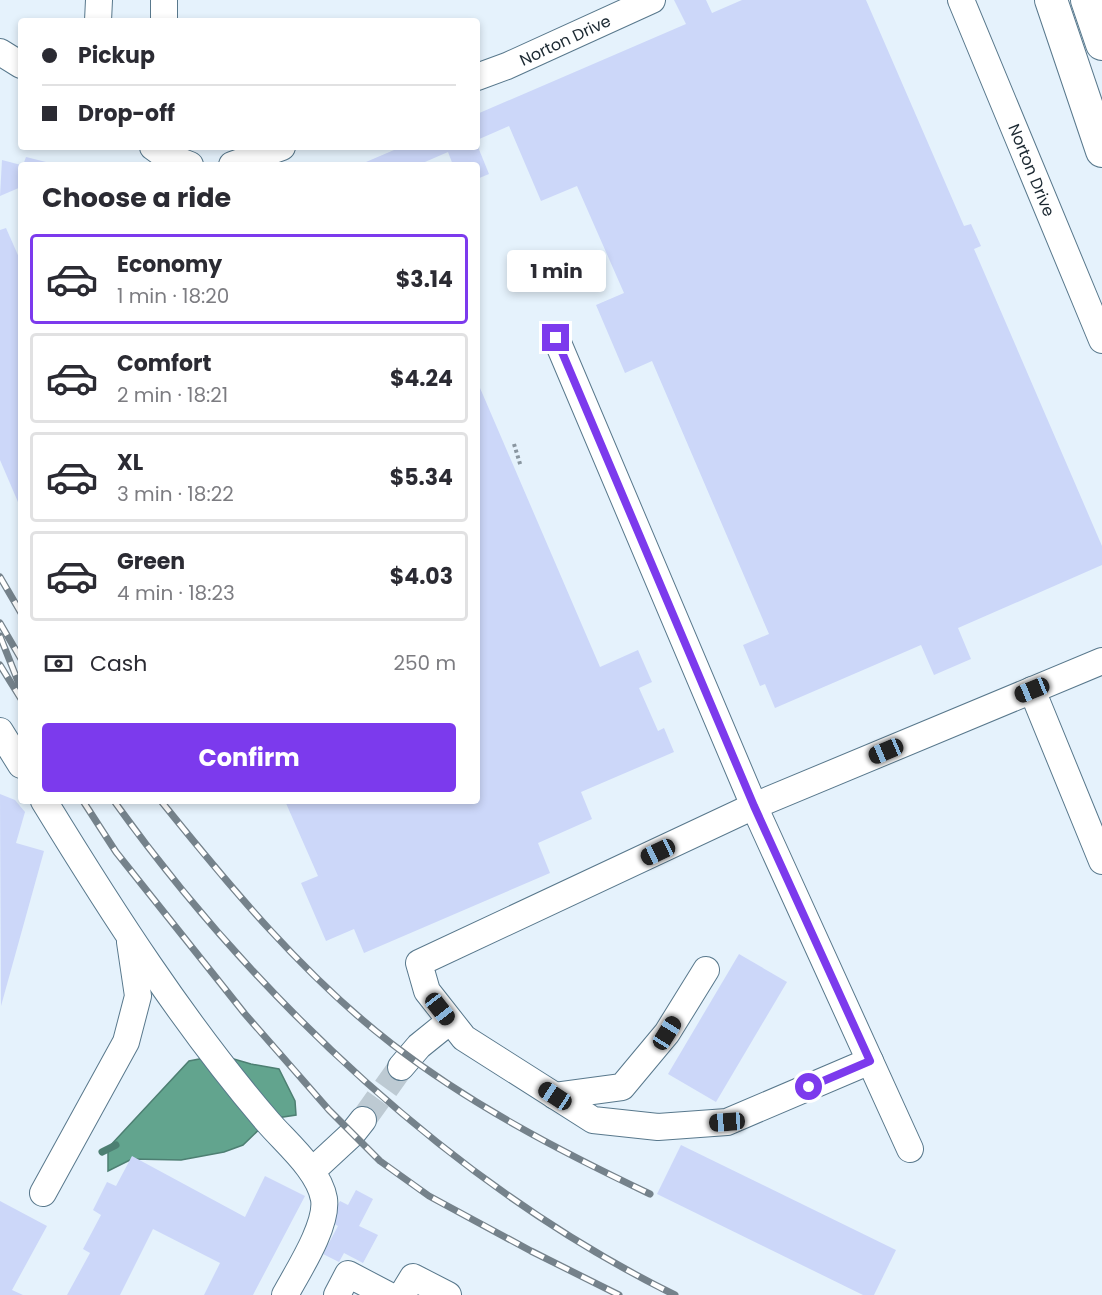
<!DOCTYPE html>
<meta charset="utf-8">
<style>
body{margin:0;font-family:Poppins,sans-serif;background:#f2f2f3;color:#2b2b33;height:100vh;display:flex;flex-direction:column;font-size:22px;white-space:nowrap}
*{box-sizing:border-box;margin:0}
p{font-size:20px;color:#7c7c81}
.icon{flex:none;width:33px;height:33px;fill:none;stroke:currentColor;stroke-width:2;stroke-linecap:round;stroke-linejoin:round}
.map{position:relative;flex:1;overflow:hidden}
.details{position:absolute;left:18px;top:162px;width:462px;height:642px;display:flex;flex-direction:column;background:#fff;border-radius:6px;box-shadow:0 3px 9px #0003}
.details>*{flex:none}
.top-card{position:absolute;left:18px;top:18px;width:462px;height:132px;border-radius:6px;box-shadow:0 3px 9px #0003;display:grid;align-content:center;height:132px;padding:0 24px;background:#fff}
.end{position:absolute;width:27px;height:27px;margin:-14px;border:8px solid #7c3aed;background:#fff;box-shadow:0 0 0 3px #fff}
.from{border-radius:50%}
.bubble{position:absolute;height:42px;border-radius:6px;background:#fff;box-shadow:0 3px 9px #0003;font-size:20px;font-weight:700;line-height:42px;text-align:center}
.car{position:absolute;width:18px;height:36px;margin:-18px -9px;border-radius:8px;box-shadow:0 0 4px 2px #0007;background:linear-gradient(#222 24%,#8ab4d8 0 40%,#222 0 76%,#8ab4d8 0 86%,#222 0)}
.top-card b{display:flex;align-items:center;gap:21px;height:57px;font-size:22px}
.top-card b+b{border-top:2px solid #e1e1e2}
.top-card i{width:15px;height:15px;background:#2b2b33}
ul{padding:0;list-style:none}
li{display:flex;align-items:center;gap:18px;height:90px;margin:0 12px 9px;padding:0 12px;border:3px solid #e1e1e2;border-radius:6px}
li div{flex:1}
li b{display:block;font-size:22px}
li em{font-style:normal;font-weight:700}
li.current{border-color:#7c3aed}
li>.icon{width:54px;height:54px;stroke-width:1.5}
h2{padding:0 24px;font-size:27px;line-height:72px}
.pay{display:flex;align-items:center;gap:15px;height:66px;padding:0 24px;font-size:22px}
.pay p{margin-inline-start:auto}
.cta{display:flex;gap:12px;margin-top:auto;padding:12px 24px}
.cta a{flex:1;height:69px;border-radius:6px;background:#7c3aed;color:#fff;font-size:24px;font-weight:700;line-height:69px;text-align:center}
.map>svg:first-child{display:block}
</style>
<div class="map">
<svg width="1102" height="1295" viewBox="0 0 1102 1295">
<rect width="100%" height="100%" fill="#e5f2fc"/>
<path fill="#62a48e" stroke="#4d7f72" stroke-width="1.5" d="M220,1055L251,1064L279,1069L295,1101L296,1115L270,1119L243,1145L224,1152L181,1160L132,1159L108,1171V1148L189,1061Z"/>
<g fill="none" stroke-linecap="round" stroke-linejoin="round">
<path stroke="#4d7f72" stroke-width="7" d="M102,1152L116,1145"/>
</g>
<g fill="#ccd7f9">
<path d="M674,0H706L712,13L742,0H866L964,226L971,224L981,246L974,249L1102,546V565L958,628L971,659L934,675L921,645L775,708L765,684L760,686L743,645L769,634L652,361L625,373L596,305L624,293L577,186L541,201L509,126L477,140V114L686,24Z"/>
<path d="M401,147H478L489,174L477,179V165H453L448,152L418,165H359Z"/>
<path d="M26,157L46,162V165H23Z"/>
<path d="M2,160L21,165V187L0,196Z"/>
<path d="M6,228L21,262V509L0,460V230Z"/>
<path d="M477,381L600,667L638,650L652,682L639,688L658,731L664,728L674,752L581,792L592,819L538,843L550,873L364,953L354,929L326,941L301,883L318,876L285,801H477Z"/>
<path d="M0,794L15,800L25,812L16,843L44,851L1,1006Z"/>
<path d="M739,954L787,982L716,1102L668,1074Z"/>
<path d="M681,1145L896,1250L874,1295H863L657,1194Z"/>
<path d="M132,1156L245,1217L265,1176L305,1196L253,1295H204L220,1263L153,1229L120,1295H67L90,1253L83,1249L101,1215L93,1210L107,1182L116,1186Z"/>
<path d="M356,1190L373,1199L359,1226L378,1235L363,1263L344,1253L339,1262L323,1254L338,1226L329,1221L340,1201L348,1205Z"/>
<path d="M0,1201L47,1226L12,1290L23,1295H0Z"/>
</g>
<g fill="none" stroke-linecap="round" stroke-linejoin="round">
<path stroke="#bdcad3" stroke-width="26" stroke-dasharray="26 13" stroke-linecap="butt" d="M363,1120L401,1067"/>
<defs>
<g id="minor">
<path d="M961,0L1102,340"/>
<path d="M98,21L99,0"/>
<path d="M164,21V0"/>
<path d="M0,52L21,65"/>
<path d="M477,77L507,66L652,0"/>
<path d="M153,147L164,155L190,165"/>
<path d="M232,165L282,147"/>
<path d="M556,338L754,806L910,1149"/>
<path d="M1032,690L1102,861"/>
<path d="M0,731L21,765"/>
<path d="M44,801C112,912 183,1023 268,1122C286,1143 319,1170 324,1199C328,1225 298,1271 285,1295"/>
<path d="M870,1061L727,1122L658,1127L593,1120L464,1038L427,991L419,963L754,806L1102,661"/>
<path d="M401,1067L419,1046L450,1021"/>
<path d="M555,1096L622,1087L667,1033L706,970"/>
<path d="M312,1171L352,1134L363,1120"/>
<path d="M43,1193L126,1042L138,996L130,942"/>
<path d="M337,1295L348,1274L388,1295"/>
<path d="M402,1295L413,1277L448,1295"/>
</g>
<g id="major">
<path d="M1051,0L1102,151"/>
<path d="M1087,0L1102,44"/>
</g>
</defs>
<use href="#minor" stroke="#58788c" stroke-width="28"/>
<use href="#major" stroke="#58788c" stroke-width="34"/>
<path stroke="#8996a0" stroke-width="4" stroke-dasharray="3 3" stroke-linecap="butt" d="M514,444L521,467"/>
<use href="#minor" stroke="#fff" stroke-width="26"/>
<use href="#major" stroke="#fff" stroke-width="32"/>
<defs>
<g id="rail">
<path d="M0,577L21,613"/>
<path d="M0,623L21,659"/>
<path d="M0,636L21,689"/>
<path d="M0,665L21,699"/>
<path d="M83,801L116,852L245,1014L329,1110L380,1161L429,1196L531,1251L619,1295"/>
<path d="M114,801C256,999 456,1187 675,1295"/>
<path d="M161,801C231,888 303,975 392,1044C471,1105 560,1151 650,1194"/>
</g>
</defs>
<use href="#rail" stroke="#75828b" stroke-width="7"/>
<use href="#rail" stroke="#fff" stroke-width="4.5" stroke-dasharray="14" stroke-linecap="butt"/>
</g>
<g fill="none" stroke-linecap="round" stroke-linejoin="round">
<path stroke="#7c3aed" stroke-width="8" d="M556,338L754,806L870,1061L809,1087"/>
</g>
<g text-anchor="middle" stroke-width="4.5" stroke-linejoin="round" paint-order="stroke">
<g font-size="16" fill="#1b2831" stroke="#fff">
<text transform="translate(565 40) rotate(-25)" y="6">Norton Drive</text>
<text transform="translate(1032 170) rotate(68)" y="6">Norton Drive</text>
</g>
</g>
</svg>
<i class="end from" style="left:809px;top:1087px"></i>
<i class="end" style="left:556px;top:338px"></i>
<div class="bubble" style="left:507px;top:250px;width:99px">1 min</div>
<i class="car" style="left:1032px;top:690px;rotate:248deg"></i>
<i class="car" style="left:886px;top:751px;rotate:247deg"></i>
<i class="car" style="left:658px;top:852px;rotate:245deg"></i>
<i class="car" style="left:440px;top:1009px;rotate:142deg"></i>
<i class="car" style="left:667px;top:1033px;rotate:32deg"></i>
<i class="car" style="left:555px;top:1096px;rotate:303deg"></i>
<i class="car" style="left:727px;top:1122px;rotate:266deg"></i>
<div class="top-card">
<b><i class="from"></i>Pickup</b>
<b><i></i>Drop-off</b>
</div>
<section class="details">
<h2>Choose a ride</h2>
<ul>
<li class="current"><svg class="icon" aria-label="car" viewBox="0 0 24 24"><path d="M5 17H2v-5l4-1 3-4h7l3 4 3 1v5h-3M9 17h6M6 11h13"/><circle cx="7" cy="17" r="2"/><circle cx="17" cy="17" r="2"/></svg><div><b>Economy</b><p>1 min · 18:20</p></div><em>$3.14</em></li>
<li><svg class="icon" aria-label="car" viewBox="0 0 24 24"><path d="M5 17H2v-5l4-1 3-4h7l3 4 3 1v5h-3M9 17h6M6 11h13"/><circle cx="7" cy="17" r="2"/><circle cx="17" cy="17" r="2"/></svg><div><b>Comfort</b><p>2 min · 18:21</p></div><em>$4.24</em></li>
<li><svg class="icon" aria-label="car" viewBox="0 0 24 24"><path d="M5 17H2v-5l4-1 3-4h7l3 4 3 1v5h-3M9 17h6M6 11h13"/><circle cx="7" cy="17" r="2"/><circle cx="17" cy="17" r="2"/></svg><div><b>XL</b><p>3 min · 18:22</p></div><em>$5.34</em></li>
<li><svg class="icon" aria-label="car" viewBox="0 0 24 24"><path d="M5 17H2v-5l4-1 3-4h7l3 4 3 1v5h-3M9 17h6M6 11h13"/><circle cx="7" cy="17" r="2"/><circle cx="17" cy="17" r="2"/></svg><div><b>Green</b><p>4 min · 18:23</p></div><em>$4.03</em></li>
</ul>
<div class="pay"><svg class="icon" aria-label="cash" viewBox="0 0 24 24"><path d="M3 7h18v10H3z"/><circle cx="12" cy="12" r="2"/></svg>Cash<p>250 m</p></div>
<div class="cta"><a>Confirm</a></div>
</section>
</div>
